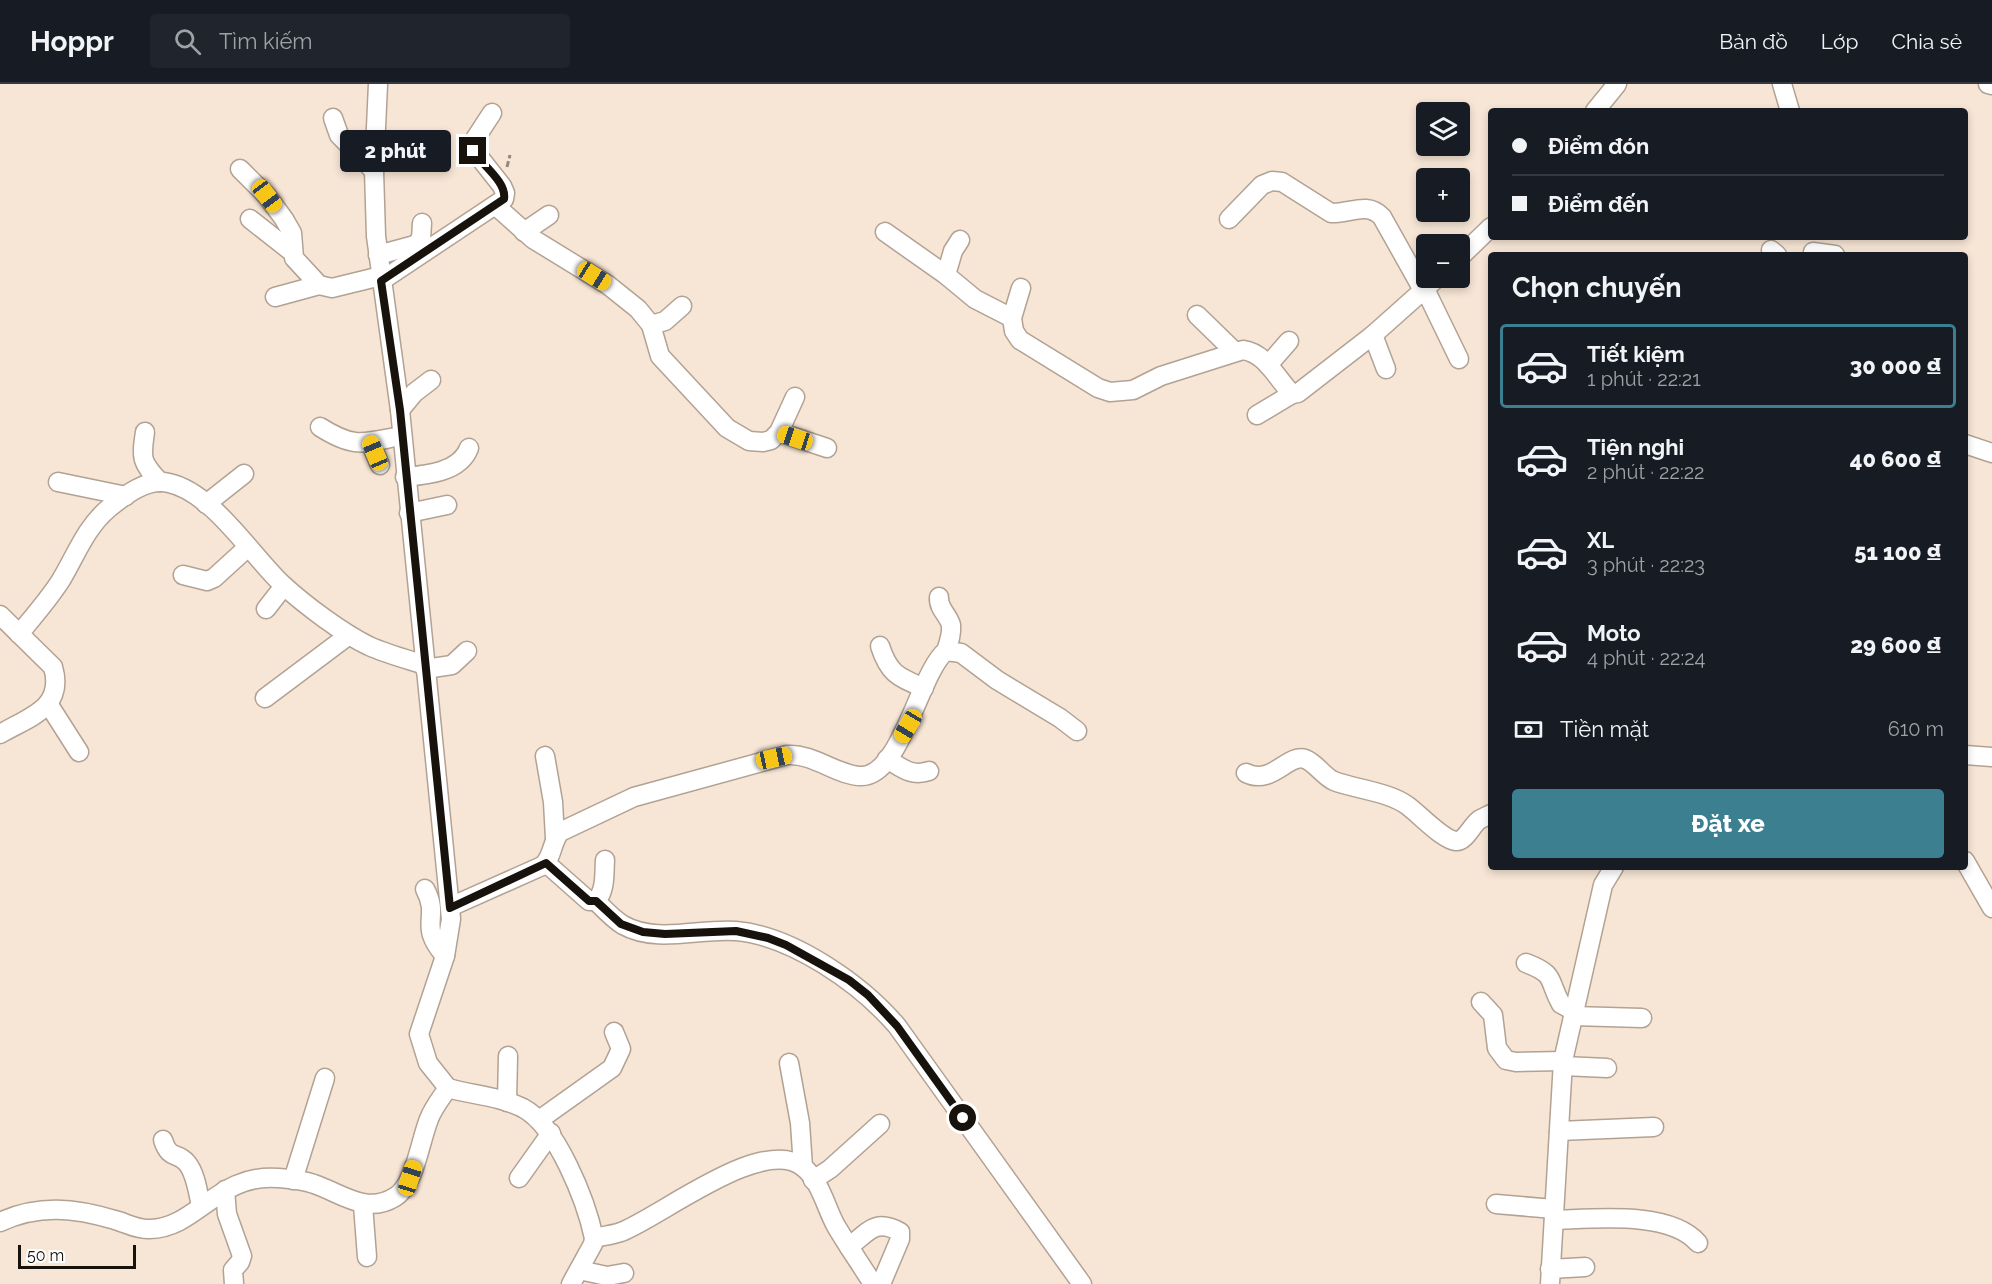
<!DOCTYPE html>
<html lang="vi">
<meta charset="utf-8">
<style>
body{margin:0;font-family:Raleway,sans-serif;background:#20242c;color:#f1f3f6;height:100vh;display:flex;flex-direction:column;font-size:22px;white-space:nowrap}
*{box-sizing:border-box;margin:0}
p{font-size:20px;color:#9ea1a6}
.icon{flex:none;width:33px;height:33px;fill:none;stroke:currentColor;stroke-width:2;stroke-linecap:round;stroke-linejoin:round}
.map{position:relative;flex:1;overflow:hidden}
.details{position:absolute;left:1488px;top:168px;width:480px;height:618px;display:flex;flex-direction:column;background:#171b24;border-radius:6px;box-shadow:0 3px 9px #0003}
.details>*{flex:none}
.hud{position:absolute;left:1488px;top:24px;width:480px;height:132px;border-radius:6px;box-shadow:0 3px 9px #0003;display:grid;align-content:center;height:132px;padding:0 24px;background:#171b24}
.controls{position:absolute;left:1416px;top:18px;display:grid;gap:12px}
.controls a{display:grid;place-items:center;width:54px;height:54px;border-radius:6px;background:#171b24;box-shadow:0 3px 9px #0003;font-size:30px}
.scale{position:absolute;left:18px;bottom:15px;width:118px;box-sizing:border-box;padding-left:6px;border:3px solid #17120c;border-top:0;font-size:16px;line-height:21px;white-space:nowrap;color:#17120c;-webkit-text-stroke:4px #fff;paint-order:stroke}
.end{position:absolute;width:27px;height:27px;margin:-14px;border:8px solid #17120c;background:#fff;box-shadow:0 0 0 3px #fff}
.from{border-radius:50%}
.bubble{position:absolute;height:42px;border-radius:6px;background:#171b24;box-shadow:0 3px 9px #0003;font-size:20px;font-weight:800;line-height:42px;text-align:center}
.car{position:absolute;width:18px;height:36px;margin:-18px -9px;border-radius:8px;box-shadow:0 0 4px 2px #0007;background:linear-gradient(#f5c518 24%,#345 0 40%,#f5c518 0 76%,#345 0 86%,#f5c518 0)}
.hud b{display:flex;align-items:center;gap:21px;height:57px;font-size:22px}
.hud b+b{border-top:2px solid #363941}
.hud i{width:15px;height:15px;background:#f1f3f6}
ul{padding:0;list-style:none}
li{display:flex;align-items:center;gap:18px;height:84px;margin:0 12px 9px;padding:0 12px;border:3px solid transparent;border-radius:6px}
li div{flex:1}
li b{display:block;font-size:22px}
li em{font-style:normal;font-weight:800}
li.active{border-color:#3c7f90}
li>.icon{width:54px;height:54px;stroke-width:1.5}
h2{padding:0 24px;font-size:27px;line-height:72px}
.pay{display:flex;align-items:center;gap:15px;height:66px;padding:0 24px;font-size:22px}
.pay p{margin-inline-start:auto}
.action{display:flex;gap:12px;margin-top:auto;padding:12px 24px}
.action a{flex:1;height:69px;border-radius:6px;background:#3c7f90;color:#fff;font-size:24px;font-weight:800;line-height:69px;text-align:center}
header{display:flex;align-items:center;gap:36px;box-sizing:border-box;height:84px;padding:0 30px;background:#171b24;border-bottom:2px solid #363941}
header strong{font-size:28px}
nav{display:flex;gap:33px;margin-inline-start:auto;font-size:21px}
.search{width:420px;height:54px;background:#20242c;display:flex;align-items:center;gap:15px;box-sizing:border-box;padding:0 21px;border-radius:6px;color:#9ea1a6;font-size:22px}
.map>svg:first-child{display:block}
</style>
<header>
<strong>Hoppr</strong>
<div class="search"><svg class="icon" aria-label="search" viewBox="0 0 24 24"><circle cx="10" cy="10" r="6"/><path d="M15 15l6 6"/></svg>Tìm kiếm</div>
<nav><a>Bản đồ</a><a>Lớp</a><a>Chia sẻ</a></nav>
</header>
<div class="map">
<svg width="1992" height="1200" viewBox="0 0 1992 1200">
<rect width="100%" height="100%" fill="#f7e6d6"/>
<g fill="none" stroke-linecap="round" stroke-linejoin="round">
<defs>
<g id="minor">
<path d="M378,0L374,87L376,152L400,326L451,835L445,872L419,950L428,979L448,1004C472,1011 499,1012 523,1024C557,1042 586,1117 594,1154L593,1160L571,1200"/>
<path d="M1782,0L1790,27"/>
<path d="M1988,0L1992,1"/>
<path d="M1595,27L1617,0"/>
<path d="M333,34L339,51L374,87"/>
<path d="M240,85L267,112L284,135L292,149L294,174L319,201L332,204L381,192"/>
<path d="M496,122L533,155L608,201L638,225L651,241L660,272L727,344L749,357L763,358L771,356L779,348L795,313"/>
<path d="M250,135L292,168"/>
<path d="M1229,135L1262,101L1272,97L1282,98L1331,129C1350,130 1367,117 1382,133L1423,206"/>
<path d="M524,148L549,131"/>
<path d="M885,148L946,191L975,215L1012,234L1014,247L1020,256L1098,304L1110,308L1133,306L1161,292L1243,266C1266,269 1277,295 1292,310L1298,309L1373,251L1437,194"/>
<path d="M1771,166L1777,171"/>
<path d="M1813,168L1835,171"/>
<path d="M378,171L415,161L421,155L422,139"/>
<path d="M1460,173L1491,143"/>
<path d="M946,191L953,167L960,156"/>
<path d="M381,197L504,115L505,109L502,102L472,64L475,55L492,29"/>
<path d="M1425,205L1459,275"/>
<path d="M275,213L319,201"/>
<path d="M1197,231L1234,267"/>
<path d="M1012,234L1021,204"/>
<path d="M651,241L665,237L682,222"/>
<path d="M1373,251L1386,285"/>
<path d="M1268,281L1289,257"/>
<path d="M400,326L414,309L431,296"/>
<path d="M1257,331L1292,310"/>
<path d="M320,343C355,365 363,359 401,352"/>
<path d="M145,348C141,375 141,378 160,398"/>
<path d="M779,348L827,364"/>
<path d="M370,358L380,381"/>
<path d="M1965,360L1992,369"/>
<path d="M405,393C427,391 460,388 469,364"/>
<path d="M58,398L126,412"/>
<path d="M206,420L244,390"/>
<path d="M409,429L447,421"/>
<path d="M183,491L207,497L214,494L248,463"/>
<path d="M939,513C938,525 948,530 951,541C952,550 949,558 946,567"/>
<path d="M266,525L284,502"/>
<path d="M0,531L53,583C65,624 29,633 0,650"/>
<path d="M19,550C34,532 49,515 61,496C76,471 86,443 109,424C125,411 147,394 169,399C212,408 252,472 283,501C305,521 342,549 369,562C387,570 406,575 425,581"/>
<path d="M880,562C889,590 898,593 924,604"/>
<path d="M425,585L452,581L467,567"/>
<path d="M265,614L349,551"/>
<path d="M49,621L79,668"/>
<path d="M1965,671L1992,673"/>
<path d="M545,672L553,718L555,754"/>
<path d="M887,675C902,684 911,693 929,687"/>
<path d="M1246,689C1272,702 1288,669 1305,675C1316,679 1323,692 1334,697C1355,705 1390,708 1408,722C1419,730 1443,756 1456,757C1465,758 1472,741 1479,736C1482,734 1487,732 1491,730"/>
<path d="M1965,777L1992,824"/>
<path d="M546,779L589,817H596C606,806 604,790 605,776"/>
<path d="M425,805C441,835 417,840 445,872"/>
<path d="M596,817C604,825 613,835 623,841C657,860 699,844 736,847C793,852 861,900 897,942L1082,1200"/>
<path d="M450,823L542,782C553,774 551,759 560,748L634,713L787,671C813,669 838,692 861,692C901,693 920,587 946,567L961,569L997,596L1060,634L1077,647"/>
<path d="M1526,879C1557,891 1547,895 1561,920L1574,927"/>
<path d="M1481,918L1493,931L1497,964L1506,976L1516,978L1563,977"/>
<path d="M1573,932L1642,934"/>
<path d="M789,979L800,1039L803,1083"/>
<path d="M1563,982L1607,984"/>
<path d="M507,1018L508,972"/>
<path d="M539,1036L612,984L621,965L614,948"/>
<path d="M1559,1047L1654,1043"/>
<path d="M163,1056C170,1077 177,1067 187,1079C196,1090 198,1109 201,1122"/>
<path d="M519,1094L551,1049"/>
<path d="M293,1096L325,994"/>
<path d="M813,1096L830,1085L880,1040"/>
<path d="M225,1106L227,1130L242,1172L240,1178L233,1186L234,1200"/>
<path d="M1496,1120L1554,1125"/>
<path d="M363,1121L367,1173"/>
<path d="M1554,1136C1593,1135 1670,1126 1698,1159"/>
<path d="M0,1138C39,1120 75,1124 115,1136C126,1139 138,1146 150,1145C197,1144 218,1089 278,1094C290,1095 303,1096 314,1100C341,1109 366,1131 395,1113C415,1101 420,1057 429,1035C433,1024 441,1014 448,1004"/>
<path d="M594,1154C603,1152 612,1151 621,1148C662,1132 762,1051 803,1083C820,1096 826,1124 836,1142C848,1162 861,1181 873,1200"/>
<path d="M849,1163C868,1148 875,1134 900,1148V1155L881,1200"/>
<path d="M1550,1185L1585,1183"/>
<path d="M579,1186L607,1192L624,1189"/>
<path d="M1550,1200L1563,977L1603,801L1614,783"/>
</g>
</defs>
<use href="#minor" stroke="#b2a293" stroke-width="21"/>
<path stroke="#94887d" stroke-width="3" stroke-dasharray="6 3" stroke-linecap="butt" d="M507,83L510,71"/>
<use href="#minor" stroke="#fff" stroke-width="18"/>
</g>
<g fill="none" stroke-linecap="round" stroke-linejoin="round">
<path stroke="#17120c" stroke-width="8" d="M473,67C482,81 507,98 504,115L381,197L400,326L450,824L546,779L589,817H596L621,840L643,848L665,850L736,847L768,854L786,861L849,896L868,911L897,942L963,1034"/>
</g>
</svg>
<div class="controls">
<a><svg class="icon" aria-label="layers" viewBox="0 0 24 24"><path d="M12 4l9 5-9 5-9-5zM3 14l9 5 9-5"/></svg></a>
<a>+</a>
<a>−</a>
</div>
<div class="scale">50 m</div>
<i class="end from" style="left:963px;top:1034px"></i>
<i class="end" style="left:473px;top:67px"></i>
<div class="bubble" style="left:340px;top:46px;width:111px">2 phút</div>
<i class="car" style="left:267px;top:112px;rotate:143deg"></i>
<i class="car" style="left:594px;top:192px;rotate:122deg"></i>
<i class="car" style="left:795px;top:354px;rotate:288deg"></i>
<i class="car" style="left:375px;top:369px;rotate:337deg"></i>
<i class="car" style="left:908px;top:642px;rotate:211deg"></i>
<i class="car" style="left:774px;top:674px;rotate:78deg"></i>
<i class="car" style="left:410px;top:1094px;rotate:17deg"></i>
<div class="hud">
<b><i class="from"></i>Điểm đón</b>
<b><i></i>Điểm đến</b>
</div>
<section class="details">
<h2>Chọn chuyến</h2>
<ul>
<li class="active"><svg class="icon" aria-label="car" viewBox="0 0 24 24"><path d="M5 17H2v-5l4-1 3-4h7l3 4 3 1v5h-3M9 17h6M6 11h13"/><circle cx="7" cy="17" r="2"/><circle cx="17" cy="17" r="2"/></svg><div><b>Tiết kiệm</b><p>1 phút · 22:21</p></div><em>30 000 ₫</em></li>
<li><svg class="icon" aria-label="car" viewBox="0 0 24 24"><path d="M5 17H2v-5l4-1 3-4h7l3 4 3 1v5h-3M9 17h6M6 11h13"/><circle cx="7" cy="17" r="2"/><circle cx="17" cy="17" r="2"/></svg><div><b>Tiện nghi</b><p>2 phút · 22:22</p></div><em>40 600 ₫</em></li>
<li><svg class="icon" aria-label="car" viewBox="0 0 24 24"><path d="M5 17H2v-5l4-1 3-4h7l3 4 3 1v5h-3M9 17h6M6 11h13"/><circle cx="7" cy="17" r="2"/><circle cx="17" cy="17" r="2"/></svg><div><b>XL</b><p>3 phút · 22:23</p></div><em>51 100 ₫</em></li>
<li><svg class="icon" aria-label="car" viewBox="0 0 24 24"><path d="M5 17H2v-5l4-1 3-4h7l3 4 3 1v5h-3M9 17h6M6 11h13"/><circle cx="7" cy="17" r="2"/><circle cx="17" cy="17" r="2"/></svg><div><b>Moto</b><p>4 phút · 22:24</p></div><em>29 600 ₫</em></li>
</ul>
<div class="pay"><svg class="icon" aria-label="cash" viewBox="0 0 24 24"><path d="M3 7h18v10H3z"/><circle cx="12" cy="12" r="2"/></svg>Tiền mặt<p>610 m</p></div>
<div class="action"><a>Đặt xe</a></div>
</section>
</div>
